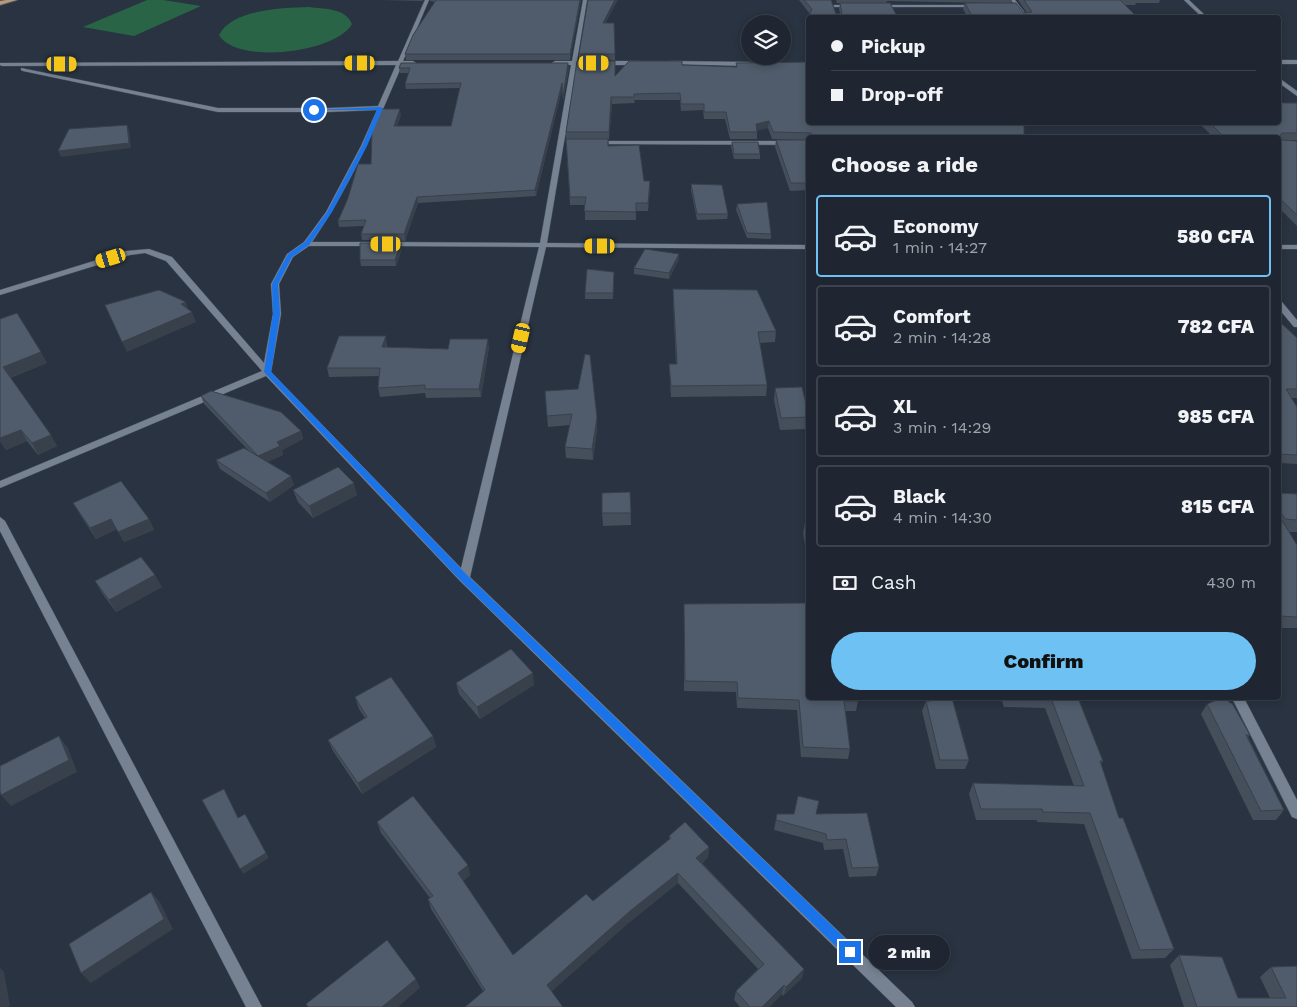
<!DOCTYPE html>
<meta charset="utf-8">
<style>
body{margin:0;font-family:"Work Sans",sans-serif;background:#272e39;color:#f1f3f6;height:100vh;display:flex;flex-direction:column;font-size:19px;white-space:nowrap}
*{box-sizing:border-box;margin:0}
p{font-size:16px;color:#a1a5ab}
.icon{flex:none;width:28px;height:28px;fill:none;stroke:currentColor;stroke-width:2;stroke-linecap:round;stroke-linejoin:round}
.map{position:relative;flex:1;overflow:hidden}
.drawer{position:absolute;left:806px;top:135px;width:475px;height:565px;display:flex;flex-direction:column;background:#1f2631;border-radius:5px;box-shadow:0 2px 8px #0003,0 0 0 1px #3c434d}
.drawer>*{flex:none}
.top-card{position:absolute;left:806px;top:15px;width:475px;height:110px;border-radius:5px;box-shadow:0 2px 8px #0003,0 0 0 1px #3c434d;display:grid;align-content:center;height:110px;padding:0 25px;background:#1f2631}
.controls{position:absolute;left:741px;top:15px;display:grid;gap:10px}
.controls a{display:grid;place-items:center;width:50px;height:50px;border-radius:50%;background:#1f2631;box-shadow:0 2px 8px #0003,0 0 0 1px #3c434d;font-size:25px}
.end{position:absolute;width:22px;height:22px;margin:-11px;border:6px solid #1a73e8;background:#fff;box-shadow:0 0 0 2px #fff}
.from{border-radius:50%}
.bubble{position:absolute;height:35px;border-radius:18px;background:#1f2631;box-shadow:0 2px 8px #0003,0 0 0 1px #3c434d;font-size:16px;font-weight:800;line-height:35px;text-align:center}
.car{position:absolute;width:15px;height:30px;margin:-15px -8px;border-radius:6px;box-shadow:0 0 4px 1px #0007;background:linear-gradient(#f5c518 24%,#345 0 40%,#f5c518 0 76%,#345 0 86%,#f5c518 0)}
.top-card b{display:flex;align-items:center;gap:18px;height:48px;font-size:19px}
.top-card b+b{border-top:1px solid #3c434d}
.top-card i{width:12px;height:12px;background:#f1f3f6}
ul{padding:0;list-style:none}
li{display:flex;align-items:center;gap:15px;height:82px;margin:0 10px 8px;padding:0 15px;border:2px solid #3c434d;border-radius:5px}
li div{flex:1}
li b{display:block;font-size:19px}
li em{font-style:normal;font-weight:800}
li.active{border-color:#6ec2f3}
li>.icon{width:45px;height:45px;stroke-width:1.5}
h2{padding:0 25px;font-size:22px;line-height:60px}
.pay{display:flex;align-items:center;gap:12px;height:55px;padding:0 25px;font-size:19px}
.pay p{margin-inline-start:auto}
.button{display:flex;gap:10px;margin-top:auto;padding:10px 25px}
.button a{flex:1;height:58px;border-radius:30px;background:#6ec2f3;color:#111;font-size:20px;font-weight:800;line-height:58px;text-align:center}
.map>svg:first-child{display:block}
</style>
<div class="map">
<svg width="1297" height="1007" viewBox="0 0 1297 1007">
<rect width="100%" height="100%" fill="#293341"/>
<g fill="#296447">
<path d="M147,0H163L201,6L134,36L83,27Z"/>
<path d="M308,7C324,9 346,8 352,24C336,53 236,65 219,35C232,9 283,8 308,7Z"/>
</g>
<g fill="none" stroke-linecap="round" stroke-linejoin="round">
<defs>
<g id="minor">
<path d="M425,0H429L403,61H413L416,63L413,65H402C376,126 350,187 312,242H373L377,244L373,246H309L293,257L279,284L281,314L271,372L461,568L539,247L388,246L384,244L388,242L540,243L571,65H555L552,63L555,61H572L583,0H587L577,61H640L643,63L640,65H577L547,243L809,245V249L546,247L470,577L912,1002L915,1007H896L460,581L266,376L0,488V481L262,371L166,261L145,253L130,255L0,295V290L126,251L149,249L172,257L264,363L273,314L271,284L287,254L304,242L326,212L361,146L377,110L329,112H218L23,71L21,70V68L218,108H329L378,106L396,65L2,66L0,65V63L398,61Z"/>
<path d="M1011,0H1015L1029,18H1024Z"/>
<path d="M834,5H853L855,6L853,7H832Z"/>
<path d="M880,5H978L980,6L978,7H878Z"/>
<rect x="1279" y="60" width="18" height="4"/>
<path d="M670,61L750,62L753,64L750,66L668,64L667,63Z"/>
<path d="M596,141H809V145L594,144V142Z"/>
<rect x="1279" y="245" width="18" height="4"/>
<path d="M1279,302H1282L1297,320V327H1294L1279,309Z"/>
<path d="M0,517L5,521L262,1007H246L0,531Z"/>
<path d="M1232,698H1244L1297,800V819L1292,817Z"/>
</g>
<g id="tertiary">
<path d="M1184,0H1189L1208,18H1203Z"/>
<path d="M1279,78L1297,91V96L1279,83Z"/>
</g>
<path id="primary" d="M6,0H17L0,5V1Z"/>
</defs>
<use href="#minor" stroke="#46505b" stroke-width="1"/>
<use href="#tertiary" stroke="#46505b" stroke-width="1"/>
<use href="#primary" stroke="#46505b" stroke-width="2"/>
<use href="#minor" fill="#768292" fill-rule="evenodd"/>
<use href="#tertiary" fill="#768292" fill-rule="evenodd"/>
<use href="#primary" fill="#b7987c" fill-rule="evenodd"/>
</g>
<g fill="#454f5c">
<path d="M381,0H423L422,1Z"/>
<path d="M430,0H581L570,60H406L405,54L435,2L430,1Z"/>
<path d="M799,0H831L836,14L840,13L839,9L840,3H837L836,0H1012L1011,3L1024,13H1027L1018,0H1160L1159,3H1136L1135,5H1125L1138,18H968L963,9L965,3H992L887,1L886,3L898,18H809V29L808,24V18L810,14Z"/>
<path d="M606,23H614L615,60H579V54Z"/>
<path d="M736,63L1024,138H809V140L772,139L768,128L757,130V139H730L725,119H704L703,110L681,111L680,100H634L635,103L612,104L609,139H566V132L615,76L682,65L736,67Z"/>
<path d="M399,68H569L563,101L562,89L536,196L418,203L405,241L362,240L361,234L364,226L339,227L338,221L401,115L397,126H451L460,88L406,89L405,84L409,73H400Z"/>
<path d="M1283,103H1297V140H1281L1297,141V226L1279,208V138H1214L1198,122H1279Z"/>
<path d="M566,139H608L609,146L644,181L650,189L648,211H636V220H585V205H570Z"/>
<path d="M776,140H809V190L790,191L775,147Z"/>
<path d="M732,142L760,154V159H734L731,147Z"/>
<path d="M691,184L728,214L727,219L697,220L691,190Z"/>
<path d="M737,204L771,234V239L747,238L736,210Z"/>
<path d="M401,243L402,249L396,266H361L360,260Z"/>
<path d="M679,254V259L669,279L634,274V268Z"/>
<path d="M614,272L613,299H585V293Z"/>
<path d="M673,289L776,331L775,342L760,343L767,385L766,396L671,397L669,364H676L673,300Z"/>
<path d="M0,319L47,363L10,378L57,446L38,455L27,441L6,450L0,441Z"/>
<path d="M1279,321L1297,338V398H1291L1297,407V464L1279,463Z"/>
<path d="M387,344V347L448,349L489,347L481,397L426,398L425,393L380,397L378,388L379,376L329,377L327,368Z"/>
<path d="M775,388L809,417L807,429L780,430L774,400Z"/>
<path d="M545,391L597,418V429L593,460L566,458L565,447L570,425L548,427Z"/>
<path d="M201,396L301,431L303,439L282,450L283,455L267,462L294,485L270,502L220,469L216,460L248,450L204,404Z"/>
<path d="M293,490L357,495L313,518L298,502Z"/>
<path d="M630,492L631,525L603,526L602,513Z"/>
<path d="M1279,493L1297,494V532H1289L1297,545V628H1279Z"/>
<path d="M73,503L149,519L154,530L124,542L117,529L96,539L79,513Z"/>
<path d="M805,523H809V570L803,533Z"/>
<path d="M95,581L162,587L116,612L102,593Z"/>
<path d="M684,604L858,701L856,711H845L850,749L848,759L801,757L797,710L737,708L736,692L684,691Z"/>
<path d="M456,683L534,685L480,719L459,694Z"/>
<path d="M355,697L433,736L436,747L362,794L333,751L328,740L365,718L359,709Z"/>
<path d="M924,698H952L969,760L965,769H936L922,711L926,701Z"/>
<path d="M1001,698H1078L1103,761L1101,764L1119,818L1174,949L1165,958L1132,959L1084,824L1037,822V820H976L969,794L973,783L1074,786L1045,708L1004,707Z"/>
<path d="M1230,703L1250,735L1248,737L1284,810L1276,820H1253L1201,714L1207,704Z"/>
<path d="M777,814H816L879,867L876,876L849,877L843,849L824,850L823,843L774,830Z"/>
<path d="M377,822L470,875L463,881L513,955L593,901L669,840V836L709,847L708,857L702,863L804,969L802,978L783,996L782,994L769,1007H740L734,1000L736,991L758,969L678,883L631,921L483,991L431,909L428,899L430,898L381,833Z"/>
<path d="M1179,955L1238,998H1270L1260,977L1271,967L1297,1007H1184L1170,965Z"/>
</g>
<g fill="#38404b">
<path d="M580,0H581L570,60V54Z"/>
<path d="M615,0H618L603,28V23Z"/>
<path d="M568,63L569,68L563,101V96Z"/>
<path d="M562,83V89L536,196L535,190Z"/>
<path d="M611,97L612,104L609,139V132Z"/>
<path d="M400,109L401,115L395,131L394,126Z"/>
<path d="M769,121L768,128L756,131V124Z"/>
<path d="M127,125L129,130L131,148L61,157L58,151Z"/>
<path d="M650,181V189L648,211V203Z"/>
<path d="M417,197L418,203L405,241L404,234Z"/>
<path d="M401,243L402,249L396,266L395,260Z"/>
<path d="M679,254V259L669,279V273Z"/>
<path d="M186,302L189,312L181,304Z"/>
<path d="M192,312L196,322L127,352L122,342Z"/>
<path d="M386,336L387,344L384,355L382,347Z"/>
<path d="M488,339L489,347L481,397L479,389Z"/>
<path d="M41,352L47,363L9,378L3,367Z"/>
<path d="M597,418V429L593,460L592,449Z"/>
<path d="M21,430L27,441L6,450L0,441V438Z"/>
<path d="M301,431L303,439L282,450L283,455L261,465L258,456L277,442Z"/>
<path d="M51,435L57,446L38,455L32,443Z"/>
<path d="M291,476L294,485L270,502L266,493Z"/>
<path d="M354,483L357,495L313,518L309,506Z"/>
<path d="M111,519L117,529L96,539L90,528Z"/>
<path d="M149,519L154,530L124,542L118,532Z"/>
<path d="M155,575L162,587L116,612L109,600Z"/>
<path d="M533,673L534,685L480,719L477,707Z"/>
<path d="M59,736L68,748L77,772L11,806L1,795Z"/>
<path d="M433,736L436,747L362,794L358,783Z"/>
<path d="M245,814L269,858L243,874L240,869Z"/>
<path d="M709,847L708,857L696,868V858Z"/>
<path d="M468,865L470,875L461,883L458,873Z"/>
<path d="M678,873V883L631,921L549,994L547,985L630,911Z"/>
<path d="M151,892L160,902L173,929L91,983L81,973Z"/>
<path d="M0,968L4,972L10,1006L7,1007H0Z"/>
<path d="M804,969L802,978L783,996L786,987Z"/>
<path d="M416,979L420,988L398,1007H382Z"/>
<path d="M784,985L782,994L769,1007H762Z"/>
</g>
<g fill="#505c6b" stroke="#38404b">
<path d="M436,0H580L570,54H405L413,35Z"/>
<path d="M588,0H615L603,23H614L615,54H579Z"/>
<path d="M804,0H831L836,14L842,13L840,3H890L898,18H809V19L808,18L812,9Z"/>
<path d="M1024,0H1120L1138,18H973L965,3H1016L1024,13L1032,12Z"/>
<path d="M577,61H615V76L629,61H682V65L737,67L736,63L809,62V122H1024V138H812L811,133L773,132L769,121L756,124L757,132H730L726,112H704V104H681L680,93L634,94V97H611L609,132H566Z"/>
<path d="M401,63H568L563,96L562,83L535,190L417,197L404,234H361L366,220L338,221L348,198L358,164H371L372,129L381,109H400L394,126H451L461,83L405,84L410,68H399Z"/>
<path d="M1279,100L1283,103H1297V133H1282L1280,135L1281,140L1297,141V215L1279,198V138H1225L1209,122H1279Z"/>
<path d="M127,125L129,143L58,151L69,129Z"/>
<path d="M566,139H608V146L639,145L644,181H650L648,203H636V212L584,211L586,197H570Z"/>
<path d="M776,140H809V183H791Z"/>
<path d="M732,142H758L760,154H734Z"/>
<path d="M691,184L722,185L728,214H697Z"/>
<path d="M767,202L771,234L747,233L737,204Z"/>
<path d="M360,243H401L395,260H360Z"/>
<path d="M645,249L679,254L669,273L634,268Z"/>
<path d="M587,269L614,272L613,293H585Z"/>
<path d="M673,289L757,290L776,331L758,332L767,385L671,386L669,364H677Z"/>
<path d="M159,290L186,302L181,304L192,312L122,342L105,305Z"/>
<path d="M17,313L41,352L3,367L51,435L32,443L21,430L0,438V319Z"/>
<path d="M1279,321L1297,338V389H1286L1297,407V455L1279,454Z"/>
<path d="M339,336H386L382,347L448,349L450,339H488L479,389H425V385L378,388L380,368H327Z"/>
<path d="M585,354L590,355L597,418L592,449L565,447L572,414L547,416L545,391L578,389Z"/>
<path d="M802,387L809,417L781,418L775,388Z"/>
<path d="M211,391L281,412L301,431L277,442L280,446L258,456L201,396Z"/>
<path d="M244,448L291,476L266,493L216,460Z"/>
<path d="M338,467L354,483L309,506L293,490Z"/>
<path d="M121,481L149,519L118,532L111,519L90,528L73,503Z"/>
<path d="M630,492L631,513H602V493Z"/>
<path d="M1279,493L1297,494V520L1285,519L1279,509Z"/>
<path d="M1279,517H1280L1297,545V617L1279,616Z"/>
<path d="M805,523H809V548Z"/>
<path d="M141,557L155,575L109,600L95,581Z"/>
<path d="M809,603V698H858V701H844L850,749L803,747L799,700L738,698L737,682L685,681L684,604Z"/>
<path d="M511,649L533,673L477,707L456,683Z"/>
<path d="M391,677L433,736L358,783L328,740L367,717L355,697Z"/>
<path d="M930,698H952L969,760H940L926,701H931Z"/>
<path d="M1051,698H1078L1103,761H1100L1119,818H1123L1174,949L1140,950L1090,813L1043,812L1042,809H981L973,783L1084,786Z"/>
<path d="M1221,698H1227L1230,703H1232L1250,735H1246L1284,810L1261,811L1207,704Z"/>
<path d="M59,736L69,760L1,795L0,791V766Z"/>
<path d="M224,789L238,818L245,814L266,853L240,869L202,800Z"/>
<path d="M413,796L468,865L458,873L513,955L586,894L593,901L671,838L669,836L685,822L709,847L696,858L804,969L786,987L784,985L762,1007H750L736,991L764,964L678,873L630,911L547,985L563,1007H465L485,990L428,899L433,896L377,822Z"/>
<path d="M798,796L819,801L816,814L867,813L879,867L852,868L846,839L827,840L826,834L776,820L777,814H794Z"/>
<path d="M151,892L164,919L81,973L69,944Z"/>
<path d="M387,940L416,979L382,1007H308L306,1004Z"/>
<path d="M1179,955L1222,957L1238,998H1286L1271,967L1297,966V1007H1197Z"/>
</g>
<path fill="#1a73e8" d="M380,107L383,108L367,146L332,212L309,245L292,257L278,284L280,314L271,372L468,576L854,947L856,952L854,956L850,958L846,956L461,581L264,372L273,314L272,284L288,254L305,242L327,212L362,146L377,110H312Z"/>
</svg>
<div class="controls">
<a><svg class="icon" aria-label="layers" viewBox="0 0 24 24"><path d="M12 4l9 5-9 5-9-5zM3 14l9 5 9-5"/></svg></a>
</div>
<i class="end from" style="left:314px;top:110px"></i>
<i class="end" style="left:850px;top:952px"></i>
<div class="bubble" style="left:868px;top:935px;width:82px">2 min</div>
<i class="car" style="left:360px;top:63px;rotate:270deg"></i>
<i class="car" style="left:594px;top:63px;rotate:90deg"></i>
<i class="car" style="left:62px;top:64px;rotate:90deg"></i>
<i class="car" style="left:386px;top:244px;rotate:270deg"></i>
<i class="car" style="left:600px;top:246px;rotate:270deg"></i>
<i class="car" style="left:111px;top:258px;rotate:253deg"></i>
<i class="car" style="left:521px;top:338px;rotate:193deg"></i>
<div class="top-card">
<b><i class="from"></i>Pickup</b>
<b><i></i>Drop-off</b>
</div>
<section class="drawer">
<h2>Choose a ride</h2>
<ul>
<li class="active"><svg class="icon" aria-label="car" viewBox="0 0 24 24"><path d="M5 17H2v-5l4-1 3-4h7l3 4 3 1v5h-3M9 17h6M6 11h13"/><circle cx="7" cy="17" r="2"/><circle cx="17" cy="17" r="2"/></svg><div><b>Economy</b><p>1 min · 14:27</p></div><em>580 CFA</em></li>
<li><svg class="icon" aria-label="car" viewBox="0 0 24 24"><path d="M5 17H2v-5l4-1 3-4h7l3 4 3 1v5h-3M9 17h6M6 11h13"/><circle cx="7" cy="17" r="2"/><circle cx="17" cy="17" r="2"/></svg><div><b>Comfort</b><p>2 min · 14:28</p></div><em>782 CFA</em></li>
<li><svg class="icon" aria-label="car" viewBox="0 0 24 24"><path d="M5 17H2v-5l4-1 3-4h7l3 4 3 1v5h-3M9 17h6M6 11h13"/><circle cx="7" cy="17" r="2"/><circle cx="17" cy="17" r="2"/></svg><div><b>XL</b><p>3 min · 14:29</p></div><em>985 CFA</em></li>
<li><svg class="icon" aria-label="car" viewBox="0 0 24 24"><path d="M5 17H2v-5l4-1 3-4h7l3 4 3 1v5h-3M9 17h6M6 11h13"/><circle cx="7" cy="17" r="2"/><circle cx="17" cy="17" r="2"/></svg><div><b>Black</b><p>4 min · 14:30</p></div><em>815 CFA</em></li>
</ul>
<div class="pay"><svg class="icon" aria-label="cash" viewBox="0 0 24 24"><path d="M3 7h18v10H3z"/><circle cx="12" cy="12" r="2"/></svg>Cash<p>430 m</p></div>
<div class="button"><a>Confirm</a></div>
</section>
</div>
